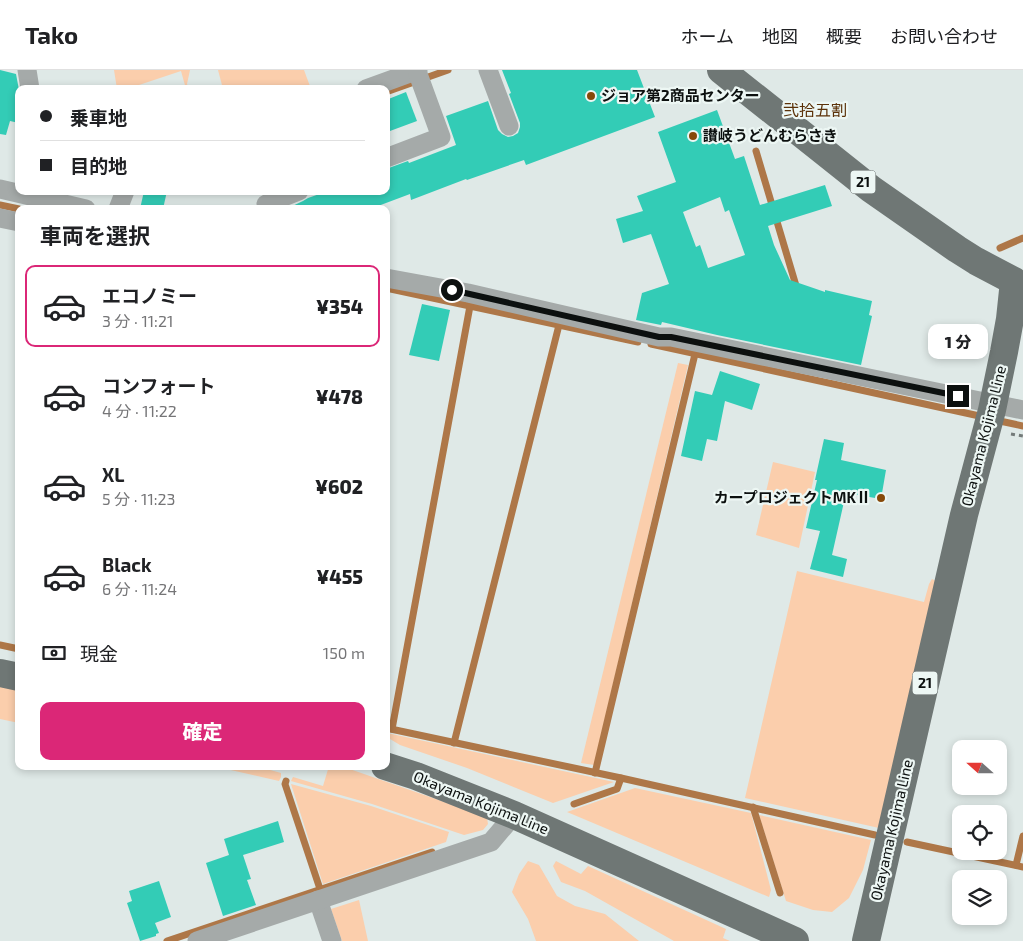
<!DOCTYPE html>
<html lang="ja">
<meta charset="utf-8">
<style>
body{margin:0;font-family:"Exo 2","Noto Sans JP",sans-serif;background:#f6f6f6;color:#202124;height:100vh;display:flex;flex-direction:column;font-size:19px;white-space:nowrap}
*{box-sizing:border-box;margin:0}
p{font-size:16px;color:#757577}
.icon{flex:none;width:28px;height:28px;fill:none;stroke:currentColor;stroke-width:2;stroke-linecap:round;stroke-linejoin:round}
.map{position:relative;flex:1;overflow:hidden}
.drawer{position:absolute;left:15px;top:135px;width:375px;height:565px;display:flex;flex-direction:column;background:#fff;border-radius:10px;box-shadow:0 2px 8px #0003}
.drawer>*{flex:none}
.guide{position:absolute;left:15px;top:15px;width:375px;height:110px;border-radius:10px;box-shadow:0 2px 8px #0003;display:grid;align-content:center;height:110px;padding:0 25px;background:#fff}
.needle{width:32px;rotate:291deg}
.buttons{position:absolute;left:952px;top:670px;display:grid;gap:10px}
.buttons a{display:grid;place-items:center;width:55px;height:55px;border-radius:10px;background:#fff;box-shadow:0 2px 8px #0003;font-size:25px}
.end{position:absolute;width:22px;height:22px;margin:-11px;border:6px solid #0c100f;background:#fff;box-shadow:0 0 0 2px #fff}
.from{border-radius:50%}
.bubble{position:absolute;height:35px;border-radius:10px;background:#fff;box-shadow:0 2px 8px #0003;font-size:16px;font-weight:800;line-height:35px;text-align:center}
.guide b{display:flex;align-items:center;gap:18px;height:48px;font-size:19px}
.guide b+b{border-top:1px solid #e0e0e0}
.guide i{width:12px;height:12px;background:#202124}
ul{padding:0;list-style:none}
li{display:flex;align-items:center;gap:15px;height:82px;margin:0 10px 8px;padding:0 15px;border:2px solid transparent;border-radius:10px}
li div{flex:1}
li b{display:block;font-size:19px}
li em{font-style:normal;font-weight:800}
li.selected{border-color:#db2777}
li>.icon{width:45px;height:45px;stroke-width:1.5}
h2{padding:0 25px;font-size:22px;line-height:60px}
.pay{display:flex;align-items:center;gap:12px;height:55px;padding:0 25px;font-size:19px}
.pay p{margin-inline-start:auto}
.primary-button{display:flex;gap:10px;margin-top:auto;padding:10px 25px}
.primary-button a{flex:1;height:58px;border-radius:10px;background:#db2777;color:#fff;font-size:20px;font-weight:800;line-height:58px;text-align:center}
header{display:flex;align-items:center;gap:30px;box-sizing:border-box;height:70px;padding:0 25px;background:#fff;border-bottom:1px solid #e0e0e0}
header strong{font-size:24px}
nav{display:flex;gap:28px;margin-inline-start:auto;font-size:18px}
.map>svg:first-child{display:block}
</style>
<header>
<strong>Tako</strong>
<nav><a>ホーム</a><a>地図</a><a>概要</a><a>お問い合わせ</a></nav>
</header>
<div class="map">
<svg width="1023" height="871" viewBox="0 0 1023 871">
<rect width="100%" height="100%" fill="#dfe9e7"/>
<g fill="#fbceac">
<path d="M114,0H190L187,14L189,19H186L181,1L133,17V19H117Z"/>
<path d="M218,0H304L311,19H223Z"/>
<path d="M678,293L688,295L594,695L581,693Z"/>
<path d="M773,392L815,402L799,478L756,465Z"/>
<path d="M797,501L924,532L929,514L932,509L936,511L879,758L745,728Z"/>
<path d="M0,616L19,620V653L0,649Z"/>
<path d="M387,663L614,712L553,733L467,698L400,675L390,669Z"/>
<path d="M213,696H256L281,703V707L279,711Z"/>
<path d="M329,696H341L479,744L487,748L488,754L483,760L464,765L372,734L291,711L293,707L323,716Z"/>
<path d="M291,714L371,736L449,762L446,772L323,814Z"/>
<path d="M635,718L751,743L771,820L769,827L567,742Z"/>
<path d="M759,745L871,770L863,800L849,828L832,842L813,840L786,831Z"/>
<path d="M528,791L539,795L557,826L575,836L605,844L639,871H536L528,849L512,822L519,804Z"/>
<path d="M556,791L581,804L588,796L726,859L723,868L730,871H674L585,821L561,812L553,796Z"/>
<path d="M359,830L368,871H342L331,839Z"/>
</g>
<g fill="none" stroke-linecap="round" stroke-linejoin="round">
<g stroke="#ae7748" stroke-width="7">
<path d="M386,22L448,0"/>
<path d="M756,81L797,219"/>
<path d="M0,135L19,139"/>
<path d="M1000,178L1023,168"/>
<path d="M386,218L638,272"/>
<path d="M651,274L984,347"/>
<path d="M995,350L1023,356"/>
<path d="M0,575L19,579"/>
<path d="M386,658L621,708L875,765"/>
<path d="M392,659L470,236"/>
<path d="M454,673L559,255"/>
<path d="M595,703L695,284"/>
<path d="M286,711L285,714L321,822"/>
<path d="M574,734L617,719L621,708"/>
<path d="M753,737L780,823"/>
<path d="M907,772L1023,797"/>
<path d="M1016,795L1023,766"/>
<path d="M167,871L432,782"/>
</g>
</g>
<g fill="#33ccb6" fill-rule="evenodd">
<path d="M0,0L16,4L19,20V53L10,51L6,65L0,64Z"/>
<path d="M502,0H637L655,47L526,95L524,90L467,110L466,109L411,130L410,124L370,139H286L303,131L308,128L328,121H386V99L408,91L409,93L456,75L446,46L488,31L498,60L502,64L508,67L513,66L518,63L520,57V53L509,24L511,23Z"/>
<path d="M406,22L417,51L390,61L386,50V30Z"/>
<path d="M717,40L735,89L744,86L760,135L825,115L832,136L768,156L774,175L790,210L825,222V220L872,231L869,245L872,246L861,295L717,265L662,252L661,255L636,250L642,223L669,214L651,164L623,173L616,149L643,141L637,126L676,112L658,62ZM720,127L725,142L729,140L745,185L708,198L700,175L696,177L683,142Z"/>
<path d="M144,121H167L163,139H140Z"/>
<path d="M422,234L450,240L439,291L409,285Z"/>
<path d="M720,301L760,314L752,340L725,331L717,371L707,369L702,391L681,386L695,321L712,325Z"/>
<path d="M824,369L844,373L841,390L886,400L881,429L846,423L832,485L847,489L843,507L810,499L820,461L806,458L817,410H815Z"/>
<path d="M278,751L284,772L243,785L251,809L247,810L256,835L223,846L206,793L229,785L224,769Z"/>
<path d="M159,811L171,847L155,853L159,863L156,864V866L140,871L127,833L132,831L129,821Z"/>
</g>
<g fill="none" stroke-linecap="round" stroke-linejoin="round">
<path stroke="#737a79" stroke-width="3" stroke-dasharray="4 4" stroke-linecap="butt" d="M1011,364L1023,366"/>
<g stroke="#a5aaa9" stroke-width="19">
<path d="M27,0L30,19"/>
<path d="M488,0L509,56"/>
<path d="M366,19L418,0"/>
<path d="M386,88L441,67L418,4"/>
<path d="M0,119L86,139"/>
<path d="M118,139L125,121"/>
<path d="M267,139L266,134L299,121"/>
<path d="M0,148L19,152"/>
<path d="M386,208L468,223L659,267H671L1023,340"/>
<path d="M318,830L332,871"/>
<path d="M197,871L491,772L514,745"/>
</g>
<g stroke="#6f7775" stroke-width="28">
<path d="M721,0L822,80L871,119L957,179L976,191L1014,211L1010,249L1004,282L992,340L964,445L866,871"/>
<path d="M0,603L19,607"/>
<path d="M385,696L416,706L514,745L795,871"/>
</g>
</g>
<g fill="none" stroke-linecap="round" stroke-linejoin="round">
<path stroke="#0c100f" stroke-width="6" d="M452,220L659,267H671L958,326"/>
</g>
<g fill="#874909" stroke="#edf7f4" stroke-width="2">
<circle cx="591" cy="26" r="5"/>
<circle cx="693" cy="66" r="5"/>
<circle cx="881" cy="428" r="5"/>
</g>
<g text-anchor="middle" stroke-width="4.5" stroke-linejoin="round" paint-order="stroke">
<g fill="#edf7f4" stroke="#505554" stroke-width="1">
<rect x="850.5" y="100.5" width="25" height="23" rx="4"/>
<rect x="912.5" y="601.5" width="25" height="23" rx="4"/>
</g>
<g font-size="14" font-weight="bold" fill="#0c100f">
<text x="863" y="117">21</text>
<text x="925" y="618">21</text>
</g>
<g font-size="15" font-weight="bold" fill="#0c100f" stroke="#edf7f4" text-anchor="start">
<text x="601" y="31">ジョア第2商品センター</text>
<text x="703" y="71">讃岐うどんむらさき</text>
<text x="871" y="433" text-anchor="end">カープロジェクトMKⅡ</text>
</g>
<g font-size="15" fill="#0c100f" stroke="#edf7f4">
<text transform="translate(984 366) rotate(-76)" y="5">Okayama Kojima Line</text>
<text transform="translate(481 733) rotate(22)" y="5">Okayama Kojima Line</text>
<text transform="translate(892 760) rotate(-77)" y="5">Okayama Kojima Line</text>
</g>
<g font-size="16" fill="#5c3209" stroke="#edf7f4">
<text x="815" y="46">弐拾五割</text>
</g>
</g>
</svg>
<div class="buttons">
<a><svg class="needle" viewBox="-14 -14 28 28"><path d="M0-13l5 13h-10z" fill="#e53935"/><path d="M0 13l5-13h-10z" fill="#757577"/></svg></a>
<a><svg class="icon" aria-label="locate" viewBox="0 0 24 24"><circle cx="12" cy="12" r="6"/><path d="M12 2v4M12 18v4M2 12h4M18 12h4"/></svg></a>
<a><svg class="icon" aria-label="layers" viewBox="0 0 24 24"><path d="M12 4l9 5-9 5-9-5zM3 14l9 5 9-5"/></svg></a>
</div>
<i class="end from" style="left:452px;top:220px"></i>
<i class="end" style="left:958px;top:326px"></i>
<div class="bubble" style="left:928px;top:254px;width:60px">1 分</div>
<div class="guide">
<b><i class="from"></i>乗車地</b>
<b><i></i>目的地</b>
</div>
<section class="drawer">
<h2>車両を選択</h2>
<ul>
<li class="selected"><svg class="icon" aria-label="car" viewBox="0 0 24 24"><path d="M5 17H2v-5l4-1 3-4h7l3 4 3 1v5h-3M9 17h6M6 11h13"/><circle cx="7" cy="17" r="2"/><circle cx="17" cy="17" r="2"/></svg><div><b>エコノミー</b><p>3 分 · 11:21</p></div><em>¥354</em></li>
<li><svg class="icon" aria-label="car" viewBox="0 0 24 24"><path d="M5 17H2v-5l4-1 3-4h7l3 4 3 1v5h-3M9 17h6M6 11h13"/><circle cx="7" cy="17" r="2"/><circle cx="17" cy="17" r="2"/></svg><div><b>コンフォート</b><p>4 分 · 11:22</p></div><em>¥478</em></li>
<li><svg class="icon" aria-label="car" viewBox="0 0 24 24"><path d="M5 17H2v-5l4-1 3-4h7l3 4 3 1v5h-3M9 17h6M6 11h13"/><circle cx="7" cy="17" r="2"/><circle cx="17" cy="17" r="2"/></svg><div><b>XL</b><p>5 分 · 11:23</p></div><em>¥602</em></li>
<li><svg class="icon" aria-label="car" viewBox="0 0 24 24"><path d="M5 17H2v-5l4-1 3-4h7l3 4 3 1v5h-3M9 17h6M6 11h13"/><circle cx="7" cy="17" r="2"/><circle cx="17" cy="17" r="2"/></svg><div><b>Black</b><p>6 分 · 11:24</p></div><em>¥455</em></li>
</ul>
<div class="pay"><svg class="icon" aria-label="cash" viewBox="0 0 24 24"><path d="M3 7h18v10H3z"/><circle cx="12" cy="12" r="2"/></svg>現金<p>150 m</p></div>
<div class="primary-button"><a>確定</a></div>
</section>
</div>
